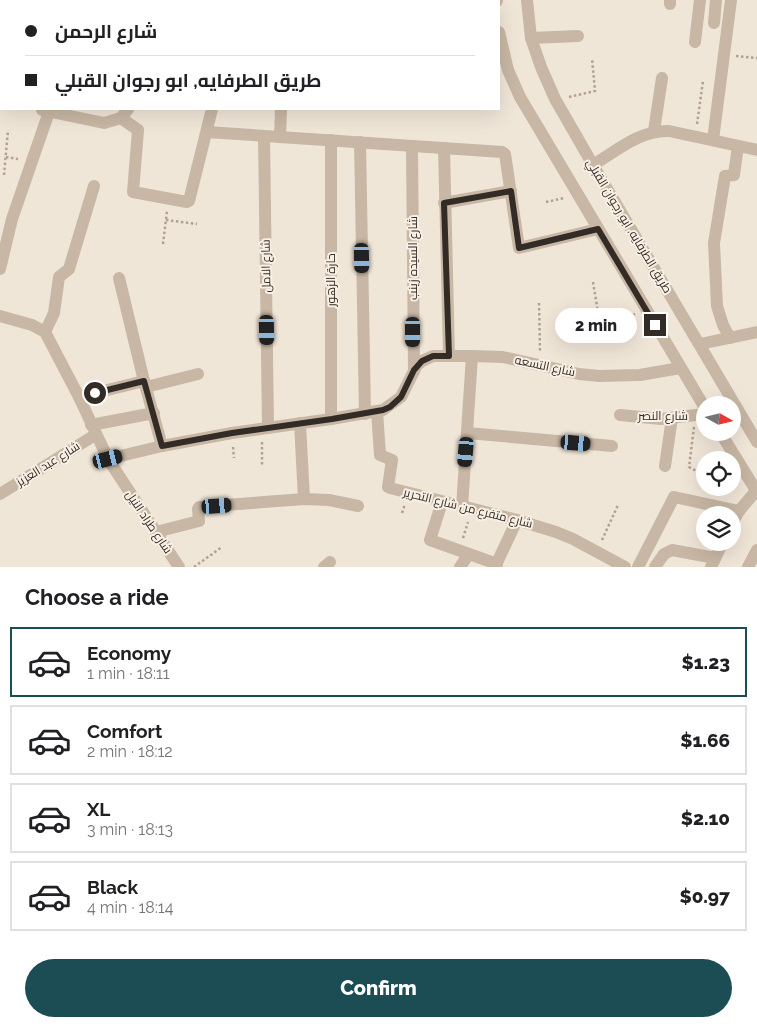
<!DOCTYPE html>
<meta charset="utf-8">
<style>
body{margin:0;font-family:Raleway,Cairo,sans-serif;background:#f6f6f6;color:#202124;height:100vh;display:flex;flex-direction:column;font-size:19px;white-space:nowrap}
*{box-sizing:border-box;margin:0}
p{font-size:16px;color:#757577}
.icon{flex:none;width:28px;height:28px;fill:none;stroke:currentColor;stroke-width:2;stroke-linecap:round;stroke-linejoin:round}
.map{position:relative;height:567px;overflow:hidden}
.drawer{display:flex;flex-direction:column;background:#fff;flex:1}
.drawer>*{flex:none}
.guide{position:absolute;left:0px;top:0px;width:500px;height:110px;box-shadow:0 5px 20px #0002;display:grid;align-content:center;height:110px;padding:0 25px;background:#fff}
.needle{width:32px;rotate:98deg}
.fabs{position:absolute;left:696px;top:396px;display:grid;gap:10px}
.fabs a{display:grid;place-items:center;width:45px;height:45px;border-radius:50%;background:#fff;box-shadow:0 5px 20px #0002;font-size:25px}
.end{position:absolute;width:22px;height:22px;margin:-11px;border:6px solid #332b26;background:#fff;box-shadow:0 0 0 2px #fff}
.from{border-radius:50%}
.bubble{position:absolute;height:35px;border-radius:18px;background:#fff;box-shadow:0 5px 20px #0002;font-size:16px;font-weight:800;line-height:35px;text-align:center}
.car{position:absolute;width:15px;height:30px;margin:-15px -8px;border-radius:6px;box-shadow:0 0 4px 1px #0007;background:linear-gradient(#222 24%,#8ab4d8 0 40%,#222 0 76%,#8ab4d8 0 86%,#222 0)}
.guide b{display:flex;align-items:center;gap:18px;height:48px;font-size:19px}
.guide b+b{border-top:1px solid #e0e0e0}
.guide i{width:12px;height:12px;background:#202124}
ul{padding:0;list-style:none}
li{display:flex;align-items:center;gap:15px;height:70px;margin:0 10px 8px;padding:0 15px;border:2px solid #e0e0e0;border-radius:0px}
li div{flex:1}
li b{display:block;font-size:19px}
li em{font-style:normal;font-weight:800}
li.active{border-color:#1c4c54}
li>.icon{width:45px;height:45px;stroke-width:1.5}
h2{padding:0 25px;font-size:22px;line-height:60px}
.action{display:flex;gap:10px;margin-top:auto;padding:10px 25px}
.action a{flex:1;height:58px;border-radius:30px;background:#1c4c54;color:#fff;font-size:20px;font-weight:800;line-height:58px;text-align:center}
.map>svg:first-child{display:block}
</style>
<div class="map">
<svg width="757" height="567" viewBox="0 0 757 567">
<rect width="100%" height="100%" fill="#f0e6d8"/>
<g fill="none" stroke-linecap="round" stroke-linejoin="round">
<g stroke="#b3a18e" stroke-width="2.5" stroke-dasharray="2.5 2.5" stroke-linecap="butt">
<path d="M304,1V0"/>
<path d="M386,1V0"/>
<path d="M736,56L757,58"/>
<path d="M569,97L595,91L592,58"/>
<path d="M697,124L703,81"/>
<path d="M6,157L18,159"/>
<path d="M4,175L8,130"/>
<path d="M546,202L564,198"/>
<path d="M166,220L197,224"/>
<path d="M163,244L167,211"/>
<path d="M593,282L603,342"/>
<path d="M539,303L540,351"/>
<path d="M600,324L635,314"/>
<path d="M694,427L689,467L700,473"/>
<path d="M262,442V467"/>
<path d="M233,447L234,458"/>
<path d="M402,513L405,504"/>
<path d="M463,538L468,522"/>
<path d="M602,540L618,505"/>
<path d="M194,567L222,547"/>
</g>
<g stroke="#c8b7a4" stroke-width="12">
<path d="M195,0H203"/>
<path d="M527,0L531,38L541,67L555,99L593,165L757,442"/>
<path d="M109,1V0"/>
<path d="M171,1L172,0"/>
<path d="M497,1V0"/>
<path d="M670,4V0"/>
<path d="M714,23L716,0"/>
<path d="M0,29L1,30"/>
<path d="M499,32L508,70L520,97L705,408"/>
<path d="M531,38L578,36"/>
<path d="M695,42L700,0"/>
<path d="M42,110L104,123L121,118L128,109"/>
<path d="M121,118L138,130L133,192L187,202L189,201L212,109"/>
<path d="M654,131L662,78"/>
<path d="M207,132L502,152L505,154L519,248L598,229"/>
<path d="M264,136L268,427"/>
<path d="M280,137L281,109"/>
<path d="M331,140V419"/>
<path d="M713,140L731,0"/>
<path d="M360,142L365,414"/>
<path d="M412,146L414,370"/>
<path d="M444,148L449,356"/>
<path d="M593,165C616,151 640,130 669,131L757,150"/>
<path d="M444,203L511,191"/>
<path d="M0,269L12,219L49,112"/>
<path d="M119,278L144,381L162,446"/>
<path d="M45,332L54,313L59,277L69,269L94,186"/>
<path d="M730,338L723,325L717,306L714,243L725,176L734,175L738,146"/>
<path d="M700,344L757,332"/>
<path d="M146,387L198,374"/>
<path d="M79,397L144,381"/>
<path d="M377,411L380,455L392,460L388,487L390,488L517,520L556,532L573,539L625,567"/>
<path d="M620,415L661,419L705,414"/>
<path d="M300,423L304,499"/>
<path d="M91,425L154,413"/>
<path d="M720,432L757,492"/>
<path d="M468,433L612,446"/>
<path d="M108,459L162,446L232,433L331,419L383,410L401,397L417,365L422,361L433,356H472L503,357L579,374L599,376L640,375L680,368"/>
<path d="M665,466L672,418"/>
<path d="M0,494L95,435"/>
<path d="M442,502L430,540L497,564"/>
<path d="M462,507L472,356"/>
<path d="M732,524L739,511L756,491"/>
<path d="M156,532L199,521L198,509L199,507L304,499L329,500L358,506"/>
<path d="M324,567L330,562"/>
<path d="M460,567L468,555"/>
<path d="M495,567L517,520"/>
<path d="M638,567L674,497L739,511"/>
<path d="M655,567L664,554L672,550L715,558"/>
<path d="M711,567L723,542"/>
<path d="M748,567L757,550"/>
</g>
<path stroke="#c8b7a4" stroke-width="12" d="M0,316L32,325L45,332L79,397L108,459L179,567"/>
</g>
<g fill="none" stroke-linecap="round" stroke-linejoin="round">
<path stroke="#332b26" stroke-width="6" d="M95,393L144,381L162,446L232,433L332,419L383,410L390,407L401,397L414,370L422,361L433,356H449L444,203L511,191L519,248L598,229L655,325"/>
</g>
<g text-anchor="middle" stroke-width="4" stroke-linejoin="round" paint-order="stroke">
<g font-size="12" fill="#332b26" stroke="#f8f0e4">
<text transform="translate(629 226) rotate(59)" y="4">طريق الطرفايه, ابو رجوان القبلي</text>
<text transform="translate(413 258) rotate(-90)" y="4">شارع السيده زينب</text>
<text transform="translate(266 266) rotate(-91)" y="4">شارع الامل</text>
<text transform="translate(331 280) rotate(-90)" y="4">حارة الزهور</text>
<text transform="translate(545 366) rotate(12)" y="4">شارع التسعه</text>
<text x="663" y="420">شارع النصر</text>
<text transform="translate(48 464) rotate(-32)" y="4">شارع عبد العزيز</text>
<text transform="translate(468 508) rotate(14)" y="4">شارع متفرع من شارع التحرير</text>
<text transform="translate(149 522) rotate(56)" y="4">شارع طراد النيل</text>
</g>
</g>
</svg>
<div class="fabs">
<a><svg class="needle" viewBox="-14 -14 28 28"><path d="M0-13l5 13h-10z" fill="#e53935"/><path d="M0 13l5-13h-10z" fill="#757577"/></svg></a>
<a><svg class="icon" aria-label="locate" viewBox="0 0 24 24"><circle cx="12" cy="12" r="6"/><path d="M12 2v4M12 18v4M2 12h4M18 12h4"/></svg></a>
<a><svg class="icon" aria-label="layers" viewBox="0 0 24 24"><path d="M12 4l9 5-9 5-9-5zM3 14l9 5 9-5"/></svg></a>
</div>
<i class="end from" style="left:95px;top:393px"></i>
<i class="end" style="left:655px;top:325px"></i>
<div class="bubble" style="left:555px;top:308px;width:82px">2 min</div>
<i class="car" style="left:362px;top:258px;rotate:179deg"></i>
<i class="car" style="left:267px;top:330px;rotate:179deg"></i>
<i class="car" style="left:413px;top:332px;rotate:180deg"></i>
<i class="car" style="left:576px;top:443px;rotate:95deg"></i>
<i class="car" style="left:466px;top:452px;rotate:185deg"></i>
<i class="car" style="left:108px;top:459px;rotate:76deg"></i>
<i class="car" style="left:217px;top:506px;rotate:86deg"></i>
<div class="guide">
<b><i class="from"></i>شارع الرحمن</b>
<b><i></i>طريق الطرفايه, ابو رجوان القبلي</b>
</div>
</div>
<section class="drawer">
<h2>Choose a ride</h2>
<ul>
<li class="active"><svg class="icon" aria-label="car" viewBox="0 0 24 24"><path d="M5 17H2v-5l4-1 3-4h7l3 4 3 1v5h-3M9 17h6M6 11h13"/><circle cx="7" cy="17" r="2"/><circle cx="17" cy="17" r="2"/></svg><div><b>Economy</b><p>1 min · 18:11</p></div><em>$1.23</em></li>
<li><svg class="icon" aria-label="car" viewBox="0 0 24 24"><path d="M5 17H2v-5l4-1 3-4h7l3 4 3 1v5h-3M9 17h6M6 11h13"/><circle cx="7" cy="17" r="2"/><circle cx="17" cy="17" r="2"/></svg><div><b>Comfort</b><p>2 min · 18:12</p></div><em>$1.66</em></li>
<li><svg class="icon" aria-label="car" viewBox="0 0 24 24"><path d="M5 17H2v-5l4-1 3-4h7l3 4 3 1v5h-3M9 17h6M6 11h13"/><circle cx="7" cy="17" r="2"/><circle cx="17" cy="17" r="2"/></svg><div><b>XL</b><p>3 min · 18:13</p></div><em>$2.10</em></li>
<li><svg class="icon" aria-label="car" viewBox="0 0 24 24"><path d="M5 17H2v-5l4-1 3-4h7l3 4 3 1v5h-3M9 17h6M6 11h13"/><circle cx="7" cy="17" r="2"/><circle cx="17" cy="17" r="2"/></svg><div><b>Black</b><p>4 min · 18:14</p></div><em>$0.97</em></li>
</ul>
<div class="action"><a>Confirm</a></div>
</section>
